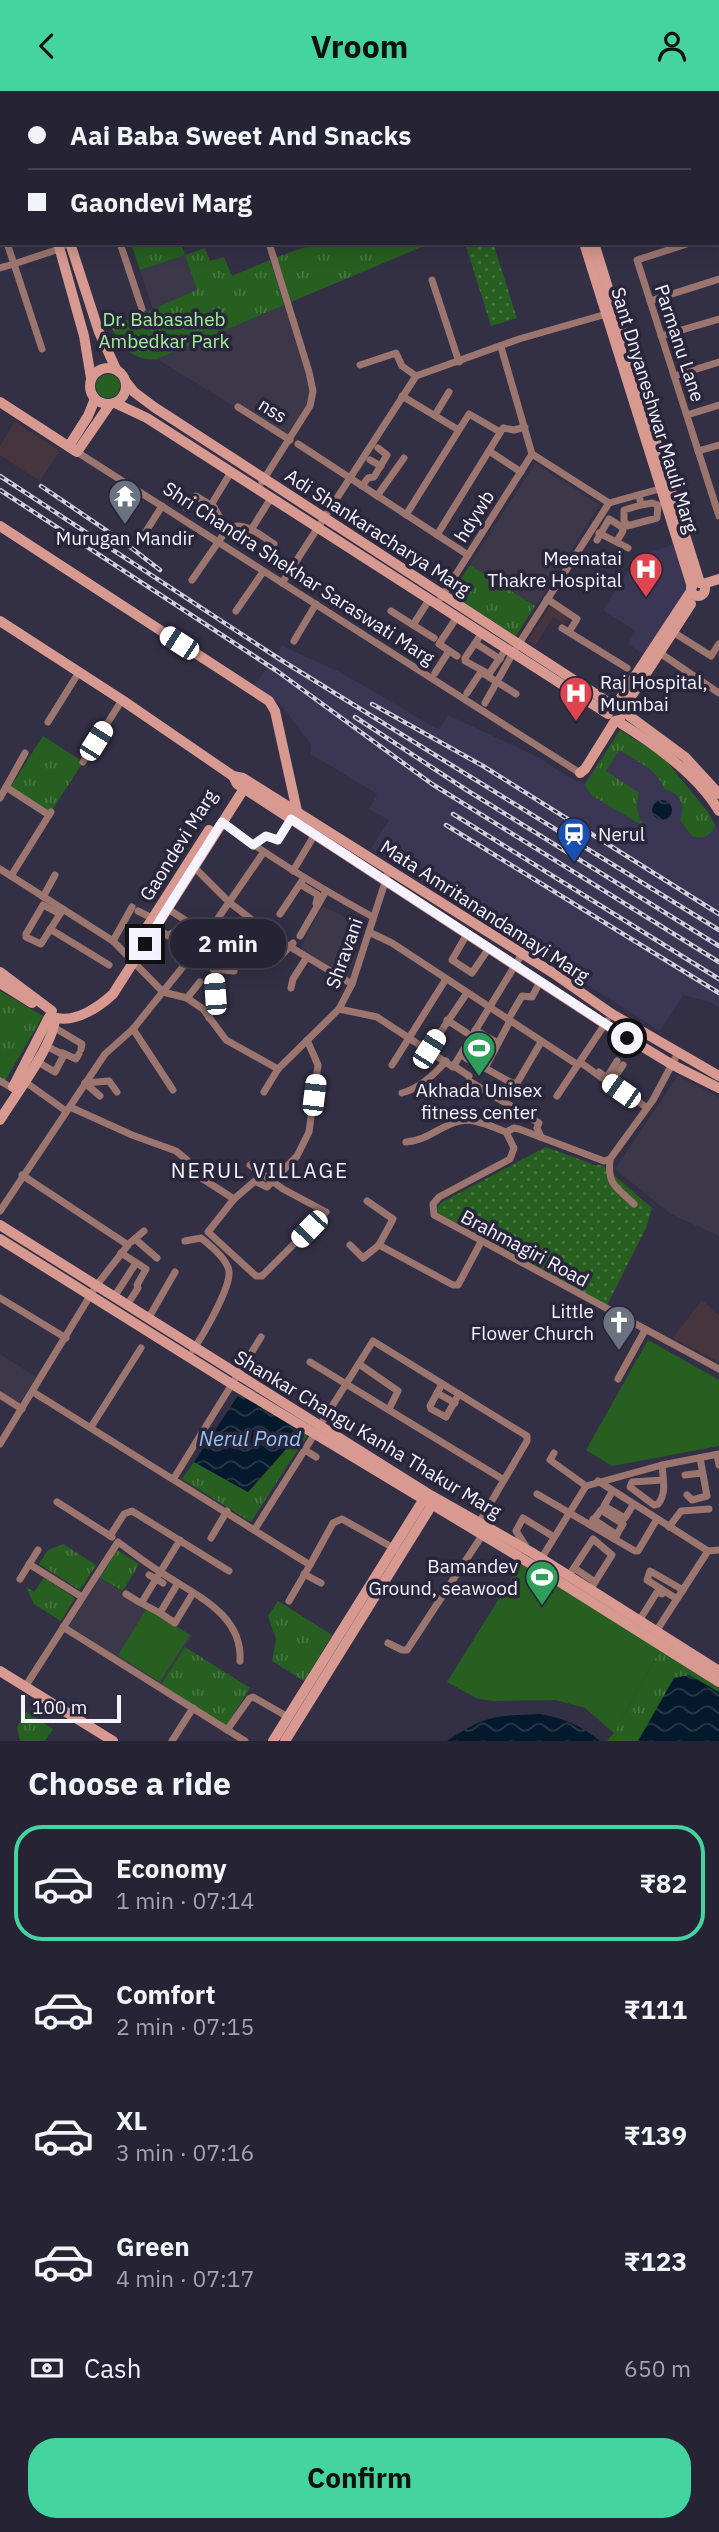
<!DOCTYPE html>
<meta charset="utf-8">
<style>
body{margin:0;font-family:"IBM Plex Sans",sans-serif;background:#323040;color:#f1f3f6;height:100vh;display:flex;flex-direction:column;font-size:26px;white-space:nowrap}
*{box-sizing:border-box;margin:0}
p{font-size:23px;color:#a4a4ac}
.icon{flex:none;width:38px;height:38px;fill:none;stroke:currentColor;stroke-width:2;stroke-linecap:round;stroke-linejoin:round}
.map{position:relative;height:1650px;overflow:hidden}
.sheet{display:flex;flex-direction:column;background:#262434;flex:1}
.sheet>*{flex:none}
.guide{position:absolute;left:0px;top:0px;width:719px;height:154px;box-shadow:0 4px 18px #0003,0 0 0 2px #42414f;display:grid;align-content:center;height:154px;padding:0 28px;background:#262434}
.scale{position:absolute;left:21px;bottom:18px;width:100px;box-sizing:border-box;padding-left:7px;border:4px solid #f4f3ff;border-top:0;font-size:19px;line-height:24px;white-space:nowrap;color:#f4f3ff;-webkit-text-stroke:5px #29263c;paint-order:stroke}
.end{position:absolute;width:32px;height:32px;margin:-16px;border:9px solid #f4f3ff;background:#111;box-shadow:0 0 0 4px #111}
.from{border-radius:50%}
.bubble{position:absolute;height:49px;border-radius:24px;background:#262434;box-shadow:0 4px 18px #0003,0 0 0 2px #42414f;font-size:23px;font-weight:800;line-height:49px;text-align:center}
.car{position:absolute;width:21px;height:42px;margin:-21px -10px;border-radius:9px;box-shadow:0 0 5px 2px #0007;background:linear-gradient(#fff 24%,#345 0 40%,#fff 0 76%,#345 0 86%,#fff 0)}
.guide b{display:flex;align-items:center;gap:24px;height:66px;font-size:26px}
.guide b+b{border-top:2px solid #42414f}
.guide i{width:18px;height:18px;background:#f1f3f6}
ul{padding:0;list-style:none}
li{display:flex;align-items:center;gap:21px;height:116px;margin:0 14px 10px;padding:0 14px;border:4px solid transparent;border-radius:28px}
li div{flex:1}
li b{display:block;font-size:26px}
li em{font-style:normal;font-weight:800}
li.active{border-color:#43d4a0}
li>.icon{width:63px;height:63px;stroke-width:1.5}
h2{padding:0 28px;font-size:32px;line-height:84px}
.pay{display:flex;align-items:center;gap:18px;height:77px;padding:0 28px;font-size:26px}
.pay p{margin-inline-start:auto}
.cta{display:flex;gap:14px;margin-top:auto;padding:14px 28px}
.cta a{flex:1;height:80px;border-radius:28px;background:#43d4a0;color:#111;font-size:28px;font-weight:800;line-height:80px;text-align:center}
header{display:flex;justify-content:space-between;align-items:center;height:91px;padding:0 28px;background:#43d4a0;color:#111;font-size:32px;font-weight:800}
.map>svg:first-child{display:block}
</style>
<header><svg class="icon" aria-label="back" viewBox="0 0 24 24"><path d="M15 5l-7 7 7 7"/></svg>Vroom<svg class="icon" aria-label="person" viewBox="0 0 24 24"><circle cx="12" cy="8" r="4"/><path d="M4 21q1-7 8-7t8 7"/></svg></header>
<div class="map">
<svg width="719" height="1650" viewBox="0 0 719 1650">
<defs>
<pattern id="park-tufts" width="24" height="20" patternUnits="userSpaceOnUse" patternTransform="scale(1.75)"><rect width="24" height="20" fill="#275f20"/><path d="M3 7l-1-3M5 7V3M7 7l1-3M15 17l-1-3M17 17v-4M19 17l1-3" fill="none" stroke="#477641"/></pattern>
<pattern id="garden-dots" width="8" height="8" patternUnits="userSpaceOnUse" patternTransform="scale(1.75)"><rect width="8" height="8" fill="#275f20"/><path d="M2 2h.1M6 6h.1" fill="none" stroke="#477641" stroke-width="1.8" stroke-linecap="round"/></pattern>
<pattern id="water-waves" width="16" height="10" patternUnits="userSpaceOnUse" patternTransform="scale(1.75)"><rect width="16" height="10" fill="#04192b"/><path d="M0 5q4-4 8 0t8 0" fill="none" stroke="#293b4b"/></pattern>
</defs>
<rect width="100%" height="100%" fill="#333046"/>
<g fill="#47353e">
<path d="M15,331L60,360L40,390L0,364V355Z"/>
<path d="M551,514L569,526L564,533L553,526L535,554L528,550Z"/>
<path d="M702,1209L719,1225V1271L673,1247Z"/>
</g>
<g fill="#3d3849">
<path d="M185,164L198,200L153,218L140,179Z"/>
<path d="M284,214L306,282L309,300L307,314L286,347L157,268Z"/>
<path d="M535,372L600,414L535,515L470,474Z"/>
<path d="M322,815L364,835L348,887L301,857Z"/>
<path d="M678,985L719,1006V1145L671,1123L615,1078Z"/>
<path d="M0,1263L36,1286L20,1312L0,1300Z"/>
<path d="M100,1487L192,1545L161,1594L69,1535Z"/>
</g>
<g fill="#3a3653">
<path d="M675,453L688,498L645,564L628,553L636,540L603,519L638,465Z"/>
<path d="M282,555L340,581L439,639L448,624L540,667L568,686L584,693L620,639L664,667L707,720L719,739V916L710,911L683,904L660,940L371,758L389,729L369,718L377,703L311,663V653L280,613L253,596Z"/>
</g>
<g fill="#275f20">
<circle cx="108" cy="295" r="12"/>
<path d="M648,1249L719,1289V1355L612,1375L586,1359Z"/>
<path d="M521,1472L660,1559L614,1642L585,1617L556,1609L494,1610L478,1608L447,1591Z"/>
<path d="M147,1517L190,1544L160,1591L118,1564Z"/>
</g>
<g fill="url(#park-tufts)">
<path d="M200,0H334L199,2Z"/>
<path d="M131,152H181L185,164L205,157L210,170L224,166L232,185L270,169L284,214L157,268C134,271 121,255 111,236L197,199L185,164L140,179Z"/>
<path d="M317,152H431L291,211L277,166Z"/>
<path d="M470,474L535,515L516,545L451,503Z"/>
<path d="M620,639L664,667L707,720L715,734C711,745 703,749 692,745L680,729C686,714 680,702 664,698C659,679 634,669 619,659L606,680L639,702C635,716 637,724 645,736L591,704L585,694Z"/>
<path d="M43,645L83,671L51,721L11,695Z"/>
<path d="M0,900L43,925L5,990L0,986Z"/>
<path d="M304,1338L310,1340L251,1431L182,1388L194,1371L248,1401Z"/>
<path d="M63,1453L96,1474L80,1499L39,1473L48,1459Z"/>
<path d="M117,1459L139,1473L123,1500L100,1487Z"/>
<path d="M44,1487L75,1507L61,1530L34,1513L26,1496L34,1501Z"/>
<path d="M278,1510L332,1544L304,1590L272,1570L276,1548L268,1525Z"/>
<path d="M185,1556L250,1597L226,1635L161,1594Z"/>
<path d="M660,1559L719,1597V1650H607L614,1642Z"/>
<path d="M26,1621L53,1638L45,1650H20L17,1636Z"/>
</g>
<g fill="url(#garden-dots)">
<path d="M465,152H493L517,227L491,235Z"/>
<path d="M546,1056L595,1074H602L652,1117L646,1137L607,1214L438,1122L437,1116L442,1111Z"/>
</g>
<g fill="url(#water-waves)">
<circle cx="662" cy="719" r="10"/>
<path d="M239,1303L304,1338L248,1401L194,1371Z"/>
<path d="M689,1584L719,1601V1650H638L674,1587Z"/>
<path d="M540,1623C565,1628 581,1634 600,1650H447C486,1624 495,1625 540,1623Z"/>
</g>
<g fill="none" stroke-linecap="round" stroke-linejoin="round">
<g stroke="#9c756f" stroke-width="7">
<path d="M374,0V2"/>
<path d="M417,0L418,2"/>
<path d="M461,0V2"/>
<path d="M471,0L472,2"/>
<path d="M529,0V2"/>
<path d="M354,2L358,0"/>
<path d="M449,2L455,0"/>
<path d="M480,2L481,0"/>
<path d="M601,2L606,0"/>
<path d="M718,41L719,40"/>
<path d="M718,72L719,71"/>
<path d="M0,131L2,137"/>
<path d="M718,143H719"/>
<path d="M120,152L142,218"/>
<path d="M690,152L637,169L719,425"/>
<path d="M0,177L14,173L7,152"/>
<path d="M432,189L459,271"/>
<path d="M650,210L719,188"/>
<path d="M661,245L719,228"/>
<path d="M501,256L532,363L609,412L663,397"/>
<path d="M42,258L14,173L59,158L67,152"/>
<path d="M360,274L396,262L402,275L416,285"/>
<path d="M674,285L719,271"/>
<path d="M402,305L457,338"/>
<path d="M238,316L290,349"/>
<path d="M435,324L449,301"/>
<path d="M687,324L719,314"/>
<path d="M298,353L468,464"/>
<path d="M489,360L521,381"/>
<path d="M698,360L719,354"/>
<path d="M77,361L580,682"/>
<path d="M370,369L381,375"/>
<path d="M262,391L310,315L313,300L309,281L269,152"/>
<path d="M362,395L368,387L374,386L387,364L378,357"/>
<path d="M639,404L641,414L652,412L658,414L657,427L627,435L624,429V419L641,414"/>
<path d="M377,405L404,367"/>
<path d="M211,414L231,381"/>
<path d="M186,417L196,405L214,416L227,440"/>
<path d="M406,424L469,323L500,341"/>
<path d="M251,439L271,407"/>
<path d="M599,442L628,457"/>
<path d="M437,444L503,337L514,339L525,336"/>
<path d="M597,449L609,428L622,436L623,440L617,450"/>
<path d="M140,450L162,415"/>
<path d="M192,489L228,437C245,430 260,444 274,453"/>
<path d="M282,492L416,285L519,248L610,222"/>
<path d="M441,507L532,363"/>
<path d="M547,508L577,528L569,541"/>
<path d="M429,509L413,534L434,547"/>
<path d="M236,520L263,481"/>
<path d="M391,520L413,534"/>
<path d="M457,526L439,553L457,565"/>
<path d="M562,537L627,577"/>
<path d="M673,541L711,565L719,553"/>
<path d="M482,542L465,567V570L489,583L506,558"/>
<path d="M294,550L316,513"/>
<path d="M475,552L500,568"/>
<path d="M660,562L719,602"/>
<path d="M435,582L449,560"/>
<path d="M467,602L481,581L516,603"/>
<path d="M485,612L513,562L609,412"/>
<path d="M48,631L79,581"/>
<path d="M83,671L122,609"/>
<path d="M6,696L49,724"/>
<path d="M0,707L25,662"/>
<path d="M222,731C270,767 320,797 373,826"/>
<path d="M253,754L266,745L277,750L291,728"/>
<path d="M192,774L229,811L277,848L352,893"/>
<path d="M0,778L113,850L163,901L187,907L200,891"/>
<path d="M293,780L315,743"/>
<path d="M11,785L51,721"/>
<path d="M303,795L318,804L316,812"/>
<path d="M43,806L55,784"/>
<path d="M138,820L152,827"/>
<path d="M60,823L43,814L26,843V846L41,853L60,823L63,818"/>
<path d="M280,823L304,787"/>
<path d="M156,836L168,845L172,842L181,847L191,833L168,818"/>
<path d="M50,838L109,874"/>
<path d="M369,841L392,852L578,974"/>
<path d="M467,843L452,869L472,882L489,857"/>
<path d="M300,845L326,800"/>
<path d="M113,850L132,816"/>
<path d="M194,862C198,865 205,867 209,871C221,881 212,914 209,927"/>
<path d="M277,869L293,852"/>
<path d="M213,878L234,880"/>
<path d="M291,897L293,888L307,866"/>
<path d="M187,907L203,918L226,949L278,978"/>
<path d="M339,918L377,926L453,976L522,863"/>
<path d="M447,929L467,942"/>
<path d="M508,929L522,905L532,906L540,891"/>
<path d="M510,930L485,977L512,992H517L541,951"/>
<path d="M55,937L82,953L81,958"/>
<path d="M133,938L173,999"/>
<path d="M475,939L498,952"/>
<path d="M429,958L467,902"/>
<path d="M63,962L76,968L79,963"/>
<path d="M461,964L485,977"/>
<path d="M467,968L481,945"/>
<path d="M36,970L55,981L64,964L46,955"/>
<path d="M580,971L602,987"/>
<path d="M392,974L446,888"/>
<path d="M454,975L469,985"/>
<path d="M599,981L647,1017"/>
<path d="M607,986L617,970"/>
<path d="M0,990L12,997"/>
<path d="M24,990L66,1020"/>
<path d="M469,990L539,1032L537,1037L541,1046"/>
<path d="M612,990L623,974"/>
<path d="M85,992L109,990L117,1001"/>
<path d="M85,992L100,1005"/>
<path d="M264,1001L278,978L339,918L352,893L389,779"/>
<path d="M402,1002C420,997 434,984 446,970"/>
<path d="M557,1005L607,930"/>
<path d="M70,1016L132,1044L176,1060L187,1069L189,1079L234,1108L208,1141L256,1185H262L326,1121L283,1098L250,1074"/>
<path d="M506,1041L514,1037L519,1038L604,1070L610,1068L653,1009L678,962"/>
<path d="M406,1051C431,1050 449,1025 474,1030C485,1032 496,1037 506,1041L514,1057L510,1068L439,1106L433,1113L434,1124L719,1278"/>
<path d="M610,1068C607,1095 617,1096 634,1113"/>
<path d="M234,1108L255,1090L267,1096L297,1065L309,1041L318,974L307,949"/>
<path d="M0,1120L105,963L133,938L194,862L263,762"/>
<path d="M135,1148L157,1167"/>
<path d="M185,1150L201,1147C210,1154 227,1168 229,1180C231,1197 203,1244 193,1259"/>
<path d="M131,1151L144,1140"/>
<path d="M350,1154L363,1167L379,1154L393,1128L367,1110"/>
<path d="M379,1154L453,1194H458L481,1151"/>
<path d="M121,1162L146,1178L137,1194L138,1197L127,1214"/>
<path d="M114,1206L136,1172"/>
<path d="M0,1207L66,1247"/>
<path d="M148,1228L175,1181"/>
<path d="M310,1271L504,1389"/>
<path d="M359,1273L398,1300L389,1318"/>
<path d="M618,1288L645,1239"/>
<path d="M442,1293L430,1315L431,1318L446,1326L459,1303"/>
<path d="M33,1301L310,1474L333,1432L342,1428L397,1459"/>
<path d="M437,1302L455,1312"/>
<path d="M0,1304L22,1318"/>
<path d="M91,1336L141,1257"/>
<path d="M0,1353L96,1195L128,1154L22,1084"/>
<path d="M305,1359L316,1366"/>
<path d="M554,1362L550,1369L586,1395"/>
<path d="M717,1364L719,1374"/>
<path d="M662,1374C663,1388 667,1402 658,1413L654,1414L630,1396L632,1391L663,1389"/>
<path d="M685,1384L702,1382"/>
<path d="M174,1387L261,1246"/>
<path d="M598,1390L708,1460"/>
<path d="M612,1401L604,1415L625,1427L633,1414"/>
<path d="M537,1403L635,1460H638L657,1428"/>
<path d="M687,1404L692,1409L707,1405L700,1367"/>
<path d="M57,1411L112,1446"/>
<path d="M593,1428L617,1444"/>
<path d="M590,1434L601,1419L623,1433L614,1448"/>
<path d="M669,1436L681,1420L709,1418"/>
<path d="M255,1438L373,1250L527,1345V1350L477,1435"/>
<path d="M110,1445L124,1423L132,1420L229,1480"/>
<path d="M211,1447L227,1420"/>
<path d="M525,1454L516,1440L523,1427L554,1446"/>
<path d="M541,1468L586,1395L662,1374L719,1363"/>
<path d="M29,1473L82,1506"/>
<path d="M574,1477L595,1491"/>
<path d="M304,1483L321,1492"/>
<path d="M149,1484L163,1492"/>
<path d="M568,1486L593,1448L612,1464L590,1499"/>
<path d="M20,1488L38,1459"/>
<path d="M126,1503L139,1511H142L180,1449"/>
<path d="M677,1508L647,1489L650,1480L683,1499"/>
<path d="M289,1510L310,1474"/>
<path d="M141,1512L160,1522L178,1492"/>
<path d="M160,1522L175,1532L193,1502"/>
<path d="M639,1530L657,1501L662,1503"/>
<path d="M63,1536L245,1650"/>
<path d="M655,1542L708,1460L719,1459"/>
<path d="M388,1552L402,1559H407L485,1440"/>
<path d="M25,1596L118,1451C132,1461 147,1473 162,1482C195,1504 243,1523 240,1570"/>
<path d="M227,1639L249,1608L253,1606L288,1626"/>
<path d="M172,1650L193,1617"/>
</g>
<g stroke="#d89991" stroke-width="10">
<path d="M10,0V2"/>
<path d="M21,0V2"/>
<path d="M537,0V2"/>
<path d="M547,0V2"/>
<path d="M718,97L719,96"/>
<path d="M58,152L84,245L91,287"/>
<path d="M70,152L99,241L116,278"/>
<path d="M584,152L692,496"/>
<path d="M594,152L700,492"/>
<circle cx="108" cy="295" r="18"/>
<path d="M127,292L134,301L154,316L614,615"/>
<path d="M0,311L77,361L110,313"/>
<path d="M115,312L147,327L608,623"/>
<path d="M69,355L88,325L95,308"/>
<path d="M0,435L269,610L275,620L297,720"/>
<circle cx="698" cy="498" r="7"/>
<path d="M703,493L719,488"/>
<path d="M0,530L122,609L233,685L243,687L553,882L612,923L719,985"/>
<path d="M616,614L691,500"/>
<path d="M623,618L691,513"/>
<path d="M624,621L685,666L719,703"/>
<path d="M617,630C653,652 698,684 719,720"/>
<path d="M580,682L585,678L615,630L620,629"/>
<path d="M233,685L237,693L605,933L671,973L719,997"/>
<path d="M135,855L209,739"/>
<path d="M0,881L52,920"/>
<path d="M0,892L32,912"/>
<path d="M57,927C77,931 99,916 113,903L247,693"/>
<path d="M13,996L49,926"/>
<path d="M0,1029C15,1004 53,955 55,928"/>
<path d="M0,1134L427,1402L531,1461L719,1580"/>
<path d="M0,1148L232,1293L536,1476L719,1591"/>
<path d="M0,1580L113,1650"/>
<path d="M273,1650L427,1403"/>
<path d="M285,1650L435,1409"/>
</g>
<defs>
<g id="rail">
<path d="M0,385L281,569L719,839"/>
<path d="M41,395L125,452L160,479"/>
<path d="M0,399L277,580L432,693L719,871"/>
<path d="M372,613L483,675L719,823"/>
<path d="M355,626L468,700L719,855"/>
<path d="M453,723L719,888"/>
<path d="M446,734L719,902"/>
</g>
</defs>
<use href="#rail" stroke="#d1cfdd" stroke-width="4.5"/>
<use href="#rail" stroke="#29263c" stroke-width="2" stroke-dasharray="5" stroke-linecap="butt"/>
</g>
<g fill="none" stroke-linecap="round" stroke-linejoin="round">
<path stroke="#f4f3ff" stroke-width="9" d="M145,853L222,731L253,754L266,745L278,749L291,728L627,947"/>
</g>
<defs>
<symbol id="temple-pin" viewBox="-11 -11 22 30"><path d="M0 17L-7.5 6A9.5 9.5 0 1 1 7.5 6Z" fill="#6b7280" stroke="#29263c"/><path d="M0-6L5-2H3V0L6.5 2.5H4V6H1.5V3h-3V6H-4V2.5H-6.5L-3 0V-2H-5Z" fill="#fff"/></symbol>
<symbol id="hospital-pin" viewBox="-11 -11 22 30"><path d="M0 17L-7.5 6A9.5 9.5 0 1 1 7.5 6Z" fill="#e0444e" stroke="#29263c"/><path d="M-5-5h3v3.5h4V-5h3V5h-3V1.5h-4V5h-3Z" fill="#fff"/></symbol>
<symbol id="station-pin" viewBox="-11 -11 22 30"><path d="M0 17L-7.5 6A9.5 9.5 0 1 1 7.5 6Z" fill="#1a4fb4" stroke="#29263c"/><path d="M-3-6H3Q5-6 5-4V2Q5 4 3 4L4.5 6H3L1.5 4h-3L-3 6H-4.5L-3 4Q-5 4-5 2V-4Q-5-6-3-6ZM-3.5-4v3h7v-3ZM-3.5 1v1.5H-2V1ZM2 1v1.5H3.5V1Z" fill="#fff"/></symbol>
<symbol id="stadium-pin" viewBox="-11 -11 22 30"><path d="M0 17L-7.5 6A9.5 9.5 0 1 1 7.5 6Z" fill="#2e9e5b" stroke="#29263c"/><path d="M0-5a6.5 5 0 1 0 0 10a6.5 5 0 1 0 0-10ZM-3.5-1.8h7v3.6h-7Z" fill="#fff"/></symbol>
<symbol id="church-pin" viewBox="-11 -11 22 30"><path d="M0 17L-7.5 6A9.5 9.5 0 1 1 7.5 6Z" fill="#6b7280" stroke="#29263c"/><path d="M-1.2-6h2.4v3.5h3.3v2.4h-3.3V6h-2.4V-.1h-3.3v-2.4h3.3Z" fill="#fff"/></symbol>
</defs>
<g fill-rule="evenodd">
<use href="#temple-pin" x="106" y="386" width="38" height="52"/>
<use href="#hospital-pin" x="627" y="459" width="38" height="52"/>
<use href="#hospital-pin" x="557" y="583" width="38" height="52"/>
<use href="#station-pin" x="555" y="724" width="38" height="52"/>
<use href="#stadium-pin" x="460" y="938" width="38" height="52"/>
<use href="#church-pin" x="600" y="1212" width="38" height="52"/>
<use href="#stadium-pin" x="523" y="1467" width="38" height="52"/>
</g>
<g text-anchor="middle" stroke-width="7" stroke-linejoin="round" paint-order="stroke">
<g font-size="19" fill="#a1f096" stroke="#29263c">
<text x="164" y="235">Dr. Babasaheb<tspan x="164" dy="22">Ambedkar Park</tspan></text>
</g>
<g font-size="19" fill="#f4f3ff" stroke="#29263c">
<text transform="translate(680 252) rotate(72)" y="7">Parmanu Lane</text>
<text transform="translate(273 319) rotate(32)" y="7">nss</text>
<text transform="translate(655 319) rotate(73)" y="7">Sant Dnyaneshwar Mauli Marg</text>
<text transform="translate(474 425) rotate(-58)" y="7">hdywb</text>
<text transform="translate(378 441) rotate(33)" y="7">Adi Shankaracharya Marg</text>
<text transform="translate(299 482) rotate(33)" y="7">Shri Chandra Shekhar Saraswati Marg</text>
<text transform="translate(178 754) rotate(-58)" y="7">Gaondevi Marg</text>
<text transform="translate(485 820) rotate(33)" y="7">Mata Amritanandamayi Marg</text>
<text transform="translate(344 862) rotate(-70)" y="7">Shravani</text>
<text transform="translate(525 1157) rotate(28)" y="7">Brahmagiri Road</text>
<text transform="translate(368 1343) rotate(31)" y="7">Shankar Changu Kanha Thakur Marg</text>
</g>
<g font-size="19" fill="#f4f3ff" stroke="#29263c" text-anchor="end">
<text x="125" y="454" text-anchor="middle">Murugan Mandir</text>
<text x="622" y="474">Meenatai<tspan x="622" dy="22">Thakre Hospital</tspan></text>
<text x="600" y="598" text-anchor="start">Raj Hospital,<tspan x="600" dy="22">Mumbai</tspan></text>
<text x="598" y="750" text-anchor="start">Nerul</text>
<text x="479" y="1006" text-anchor="middle">Akhada Unisex<tspan x="479" dy="22">fitness center</tspan></text>
<text x="594" y="1227">Little<tspan x="594" dy="22">Flower Church</tspan></text>
<text x="518" y="1482">Bamandev<tspan x="518" dy="22">Ground, seawood</tspan></text>
</g>
<g font-size="21" letter-spacing="2" fill="#f4f3ff" stroke="#29263c">
<text x="260" y="1087">NERUL VILLAGE</text>
</g>
<g font-size="21" font-style="italic" fill="#91c5f4" stroke="#29263c">
<text x="250" y="1355">Nerul Pond</text>
</g>
</g>
</svg>
<div class="scale">100 m</div>
<i class="end from" style="left:627px;top:947px"></i>
<i class="end" style="left:145px;top:853px"></i>
<div class="bubble" style="left:170px;top:828px;width:116px">2 min</div>
<i class="car" style="left:179px;top:552px;rotate:303deg"></i>
<i class="car" style="left:96px;top:650px;rotate:32deg"></i>
<i class="car" style="left:215px;top:903px;rotate:356deg"></i>
<i class="car" style="left:429px;top:958px;rotate:32deg"></i>
<i class="car" style="left:621px;top:1000px;rotate:305deg"></i>
<i class="car" style="left:314px;top:1004px;rotate:7deg"></i>
<i class="car" style="left:309px;top:1138px;rotate:224deg"></i>
<div class="guide">
<b><i class="from"></i>Aai Baba Sweet And Snacks</b>
<b><i></i>Gaondevi Marg</b>
</div>
</div>
<section class="sheet">
<h2>Choose a ride</h2>
<ul>
<li class="active"><svg class="icon" aria-label="car" viewBox="0 0 24 24"><path d="M5 17H2v-5l4-1 3-4h7l3 4 3 1v5h-3M9 17h6M6 11h13"/><circle cx="7" cy="17" r="2"/><circle cx="17" cy="17" r="2"/></svg><div><b>Economy</b><p>1 min · 07:14</p></div><em>₹82</em></li>
<li><svg class="icon" aria-label="car" viewBox="0 0 24 24"><path d="M5 17H2v-5l4-1 3-4h7l3 4 3 1v5h-3M9 17h6M6 11h13"/><circle cx="7" cy="17" r="2"/><circle cx="17" cy="17" r="2"/></svg><div><b>Comfort</b><p>2 min · 07:15</p></div><em>₹111</em></li>
<li><svg class="icon" aria-label="car" viewBox="0 0 24 24"><path d="M5 17H2v-5l4-1 3-4h7l3 4 3 1v5h-3M9 17h6M6 11h13"/><circle cx="7" cy="17" r="2"/><circle cx="17" cy="17" r="2"/></svg><div><b>XL</b><p>3 min · 07:16</p></div><em>₹139</em></li>
<li><svg class="icon" aria-label="car" viewBox="0 0 24 24"><path d="M5 17H2v-5l4-1 3-4h7l3 4 3 1v5h-3M9 17h6M6 11h13"/><circle cx="7" cy="17" r="2"/><circle cx="17" cy="17" r="2"/></svg><div><b>Green</b><p>4 min · 07:17</p></div><em>₹123</em></li>
</ul>
<div class="pay"><svg class="icon" aria-label="cash" viewBox="0 0 24 24"><path d="M3 7h18v10H3z"/><circle cx="12" cy="12" r="2"/></svg>Cash<p>650 m</p></div>
<div class="cta"><a>Confirm</a></div>
</section>
